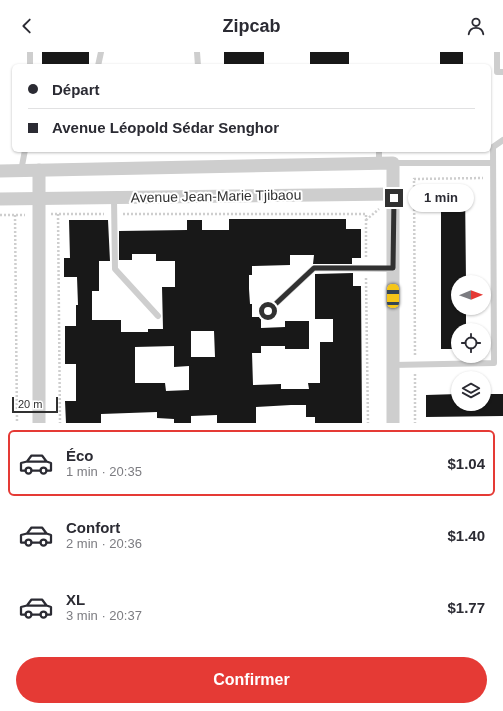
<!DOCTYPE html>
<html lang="fr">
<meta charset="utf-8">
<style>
body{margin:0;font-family:Arial,sans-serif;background:#f7f7f7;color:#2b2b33;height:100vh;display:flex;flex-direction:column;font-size:15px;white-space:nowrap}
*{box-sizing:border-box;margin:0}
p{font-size:13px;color:#7c7c81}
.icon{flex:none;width:22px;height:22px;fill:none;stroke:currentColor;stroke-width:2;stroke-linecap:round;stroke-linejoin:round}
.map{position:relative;height:371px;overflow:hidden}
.panel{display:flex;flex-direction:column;background:#fff;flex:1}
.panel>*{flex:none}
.guide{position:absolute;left:12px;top:12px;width:479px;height:88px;border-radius:6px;box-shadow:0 1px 3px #0004;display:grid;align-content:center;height:88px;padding:0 16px;background:#fff}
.needle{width:26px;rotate:89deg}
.fabs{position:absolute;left:451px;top:223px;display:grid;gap:8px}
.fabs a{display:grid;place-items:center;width:40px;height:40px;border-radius:50%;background:#fff;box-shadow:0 1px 3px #0004;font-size:20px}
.scale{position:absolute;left:12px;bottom:10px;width:46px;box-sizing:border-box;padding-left:4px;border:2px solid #313131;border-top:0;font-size:11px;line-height:14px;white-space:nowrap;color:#313131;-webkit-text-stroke:3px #fff;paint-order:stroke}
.end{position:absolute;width:18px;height:18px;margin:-9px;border:5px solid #313131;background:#fff;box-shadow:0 0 0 2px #fff}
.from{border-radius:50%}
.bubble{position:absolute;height:28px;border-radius:14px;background:#fff;box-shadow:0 1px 3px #0004;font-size:13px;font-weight:700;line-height:28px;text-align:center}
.car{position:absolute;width:12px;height:24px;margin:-12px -6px;border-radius:5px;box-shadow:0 0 3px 1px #0007;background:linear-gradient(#f5c518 24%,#345 0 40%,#f5c518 0 76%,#345 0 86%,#f5c518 0)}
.guide b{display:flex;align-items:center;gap:14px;height:38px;font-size:15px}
.guide b+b{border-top:1px solid #e1e1e2}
.guide i{width:10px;height:10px;background:#2b2b33}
ul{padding:7px 0 0;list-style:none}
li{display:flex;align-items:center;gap:12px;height:66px;margin:0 8px 6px;padding:0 8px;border:2px solid transparent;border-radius:6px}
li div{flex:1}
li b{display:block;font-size:15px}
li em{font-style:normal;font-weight:700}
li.current{border-color:#e53a35}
li>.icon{width:36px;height:36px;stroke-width:1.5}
.action{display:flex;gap:8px;margin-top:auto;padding:8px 16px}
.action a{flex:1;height:46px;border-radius:24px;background:#e53a35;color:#fff;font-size:16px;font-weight:700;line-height:46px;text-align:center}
header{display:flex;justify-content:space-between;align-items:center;height:52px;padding:0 16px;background:#fff;font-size:18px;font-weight:700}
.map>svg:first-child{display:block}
</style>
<header><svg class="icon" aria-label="back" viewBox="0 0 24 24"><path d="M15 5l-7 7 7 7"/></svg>Zipcab<svg class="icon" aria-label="person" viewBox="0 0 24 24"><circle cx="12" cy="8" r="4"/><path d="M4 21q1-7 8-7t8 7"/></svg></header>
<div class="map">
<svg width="503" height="371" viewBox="0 0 503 371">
<rect width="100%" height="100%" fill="#fff"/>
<g fill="#181818" fill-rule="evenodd">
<rect x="42" y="0" width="47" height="14"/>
<rect x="224" y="0" width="40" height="14"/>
<rect x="310" y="0" width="39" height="14"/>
<rect x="440" y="0" width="23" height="14"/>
<path d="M465,135L466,230H458V256H466V278H458V297H441V136Z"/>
<path d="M229,167H346V177H361V206H352V212H313L314,203H290V213L252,214V223H249V237L250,252H252V265H261V276L285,275V269H309V297H285V294H261V301H252L253,333L281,332V337H309L308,331H320V290H333V267H315V222L353,221V234H361L362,371H315V365H306V353H291L256,355V371H217V363L191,364V371H174V367L157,366V360L101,362V371H66L65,349H76V312H65V274H76V253H78L77,225H64V206H70L69,168H108L110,209H99V239H92V268H121V280H148V277H163L162,235H175V209H156V202H132V208H119V179L187,178V168H202V178H229ZM191,279H214L215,305H191ZM174,294V315L189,314V338L166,339L165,331H135V295Z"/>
<path d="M458,342V352H484V342H503V364L426,365V343Z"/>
</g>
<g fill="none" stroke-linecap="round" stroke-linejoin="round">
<g stroke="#cecece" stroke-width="2.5" stroke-dasharray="2 2" stroke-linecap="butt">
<path d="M51,162H104"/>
<path d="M58,162L60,371"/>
<path d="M123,162H366V207"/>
<path d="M0,163H25"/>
<path d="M15,163L17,371"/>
<path d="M366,168L379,157"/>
<path d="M366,226L368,371"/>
<path d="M415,303L414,127L483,126"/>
<path d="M415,322V371"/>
</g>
<g stroke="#cecece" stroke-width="6">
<path d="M197,0L198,14"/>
<path d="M497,0V20H503"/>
<path d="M30,14V0"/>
<path d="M98,14L101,0"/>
<path d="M379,98V111"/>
<path d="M393,111H492"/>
<path d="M21,119L25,98"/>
<path d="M114,146L115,217L158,264"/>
<path d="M268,259L314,216L393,217"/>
<path d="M393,313L494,311L493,95L503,88"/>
</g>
<g stroke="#cecece" stroke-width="13">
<path d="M39,118V371"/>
<path d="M0,119L393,111V371"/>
<path d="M0,147L393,142"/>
</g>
</g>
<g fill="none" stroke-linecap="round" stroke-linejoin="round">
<path stroke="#313131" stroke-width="5" d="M268,259L314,216H393L394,146"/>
</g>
<g text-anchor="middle" stroke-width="4" stroke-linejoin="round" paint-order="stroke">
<g font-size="14" fill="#313131" stroke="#fff">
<text transform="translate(216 144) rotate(-1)" y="5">Avenue Jean-Marie Tjibaou</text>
</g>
</g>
</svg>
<div class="fabs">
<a><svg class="needle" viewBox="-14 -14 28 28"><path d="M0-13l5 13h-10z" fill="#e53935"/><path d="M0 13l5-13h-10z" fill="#7c7c81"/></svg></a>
<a><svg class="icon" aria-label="locate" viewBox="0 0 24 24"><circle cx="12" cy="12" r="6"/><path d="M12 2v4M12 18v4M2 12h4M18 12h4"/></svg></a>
<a><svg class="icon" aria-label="layers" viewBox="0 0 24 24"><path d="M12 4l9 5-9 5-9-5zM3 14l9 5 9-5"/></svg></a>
</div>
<div class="scale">20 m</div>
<i class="end from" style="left:268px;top:259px"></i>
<i class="end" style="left:394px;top:146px"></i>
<div class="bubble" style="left:408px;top:132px;width:66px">1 min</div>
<i class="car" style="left:393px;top:244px;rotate:0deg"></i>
<div class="guide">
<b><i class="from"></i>Départ</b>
<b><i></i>Avenue Léopold Sédar Senghor</b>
</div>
</div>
<section class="panel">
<ul>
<li class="current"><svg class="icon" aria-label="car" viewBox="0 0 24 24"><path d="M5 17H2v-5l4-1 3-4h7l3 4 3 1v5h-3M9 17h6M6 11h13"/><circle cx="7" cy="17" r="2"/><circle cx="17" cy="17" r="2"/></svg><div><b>Éco</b><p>1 min · 20:35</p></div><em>$1.04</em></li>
<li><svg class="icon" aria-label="car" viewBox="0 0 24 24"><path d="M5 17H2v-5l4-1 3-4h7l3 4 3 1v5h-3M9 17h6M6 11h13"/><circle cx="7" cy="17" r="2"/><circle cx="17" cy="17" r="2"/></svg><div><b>Confort</b><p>2 min · 20:36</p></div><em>$1.40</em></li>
<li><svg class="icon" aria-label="car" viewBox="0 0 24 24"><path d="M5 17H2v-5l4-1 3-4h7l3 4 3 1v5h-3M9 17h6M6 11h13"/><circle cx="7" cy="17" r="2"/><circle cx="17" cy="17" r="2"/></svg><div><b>XL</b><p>3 min · 20:37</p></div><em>$1.77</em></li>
</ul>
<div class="action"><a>Confirmer</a></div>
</section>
